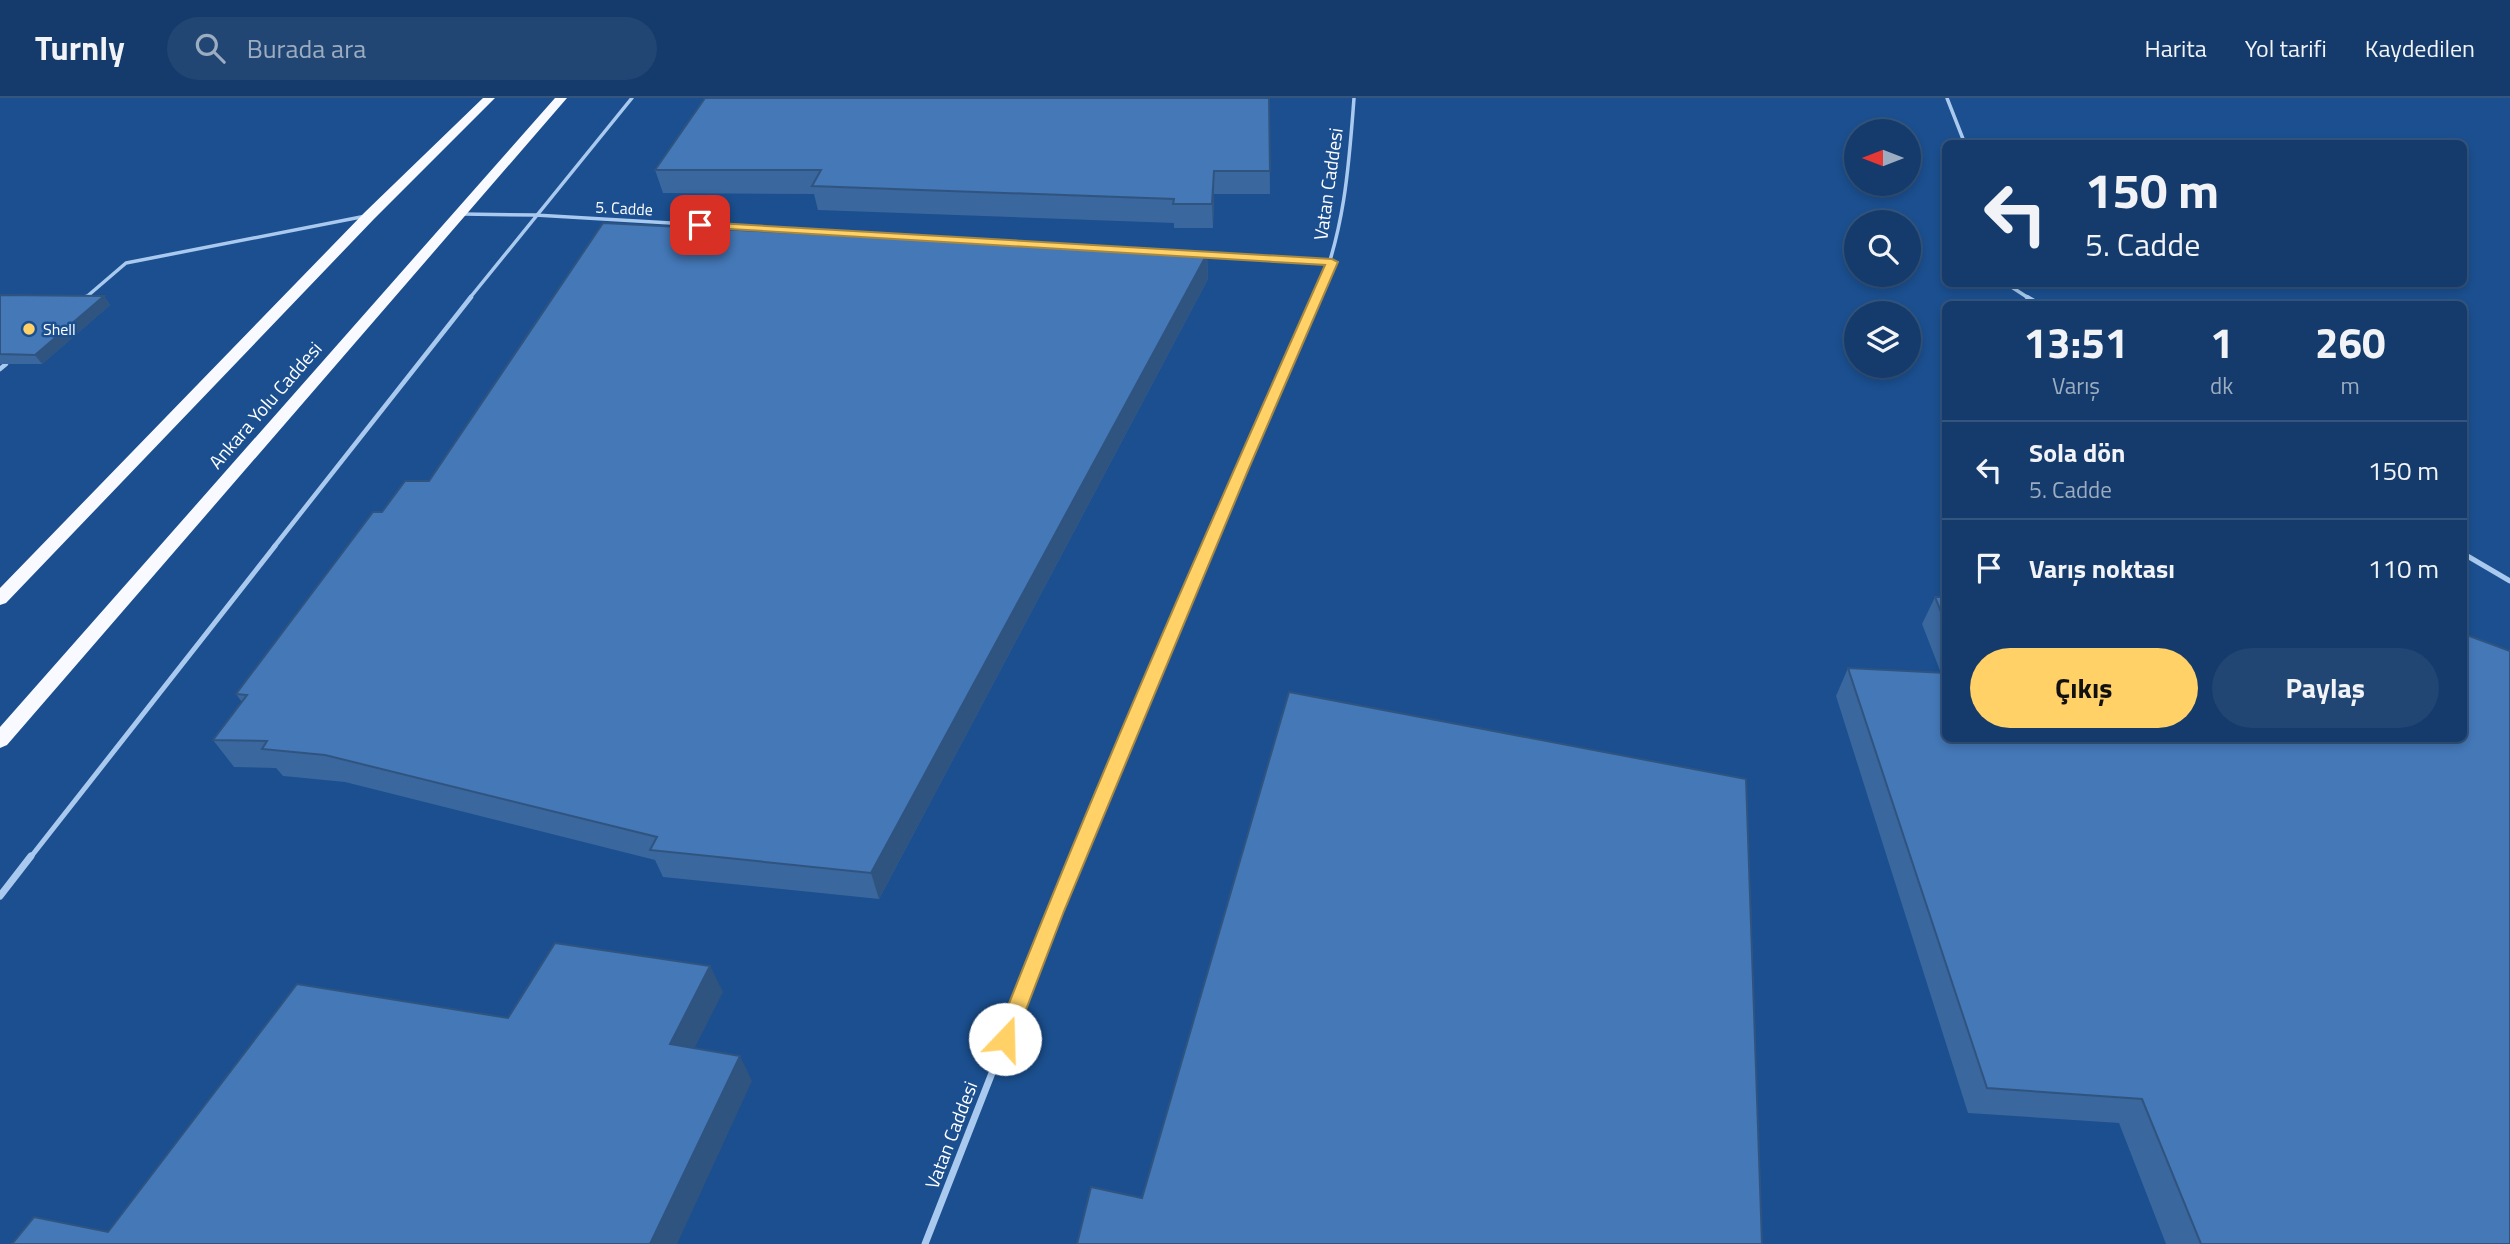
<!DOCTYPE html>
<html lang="tr">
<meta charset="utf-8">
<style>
:root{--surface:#143b6b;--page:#214673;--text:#f1f3f6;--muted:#9dadc1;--line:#33557e;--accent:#ffd166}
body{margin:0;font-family:"Titillium Web",sans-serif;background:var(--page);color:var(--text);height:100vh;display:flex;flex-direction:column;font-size:26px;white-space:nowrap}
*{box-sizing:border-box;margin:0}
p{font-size:23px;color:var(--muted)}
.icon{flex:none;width:38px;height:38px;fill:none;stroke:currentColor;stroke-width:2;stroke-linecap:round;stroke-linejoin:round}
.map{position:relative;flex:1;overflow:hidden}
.drawer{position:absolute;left:1942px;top:203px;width:525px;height:441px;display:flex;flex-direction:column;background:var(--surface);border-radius:10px;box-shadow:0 4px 10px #0003,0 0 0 2px var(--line)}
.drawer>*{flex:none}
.top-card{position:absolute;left:1942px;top:42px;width:525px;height:147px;border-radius:10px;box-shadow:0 4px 10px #0003,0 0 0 2px var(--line);background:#143b6b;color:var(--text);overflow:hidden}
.needle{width:46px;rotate:270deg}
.buttons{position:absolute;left:1844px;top:21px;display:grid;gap:14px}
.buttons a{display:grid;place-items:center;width:77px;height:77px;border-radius:50%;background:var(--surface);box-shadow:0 4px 10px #0003,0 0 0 2px var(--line);font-size:35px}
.pin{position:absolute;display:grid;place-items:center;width:60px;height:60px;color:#fff;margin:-30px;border-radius:14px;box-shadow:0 4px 10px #0006}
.me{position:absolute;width:77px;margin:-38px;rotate:21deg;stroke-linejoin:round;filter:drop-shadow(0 0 5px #0008)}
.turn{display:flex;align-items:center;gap:24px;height:147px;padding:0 28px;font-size:32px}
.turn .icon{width:91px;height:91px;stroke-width:2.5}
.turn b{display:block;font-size:49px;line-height:60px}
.eta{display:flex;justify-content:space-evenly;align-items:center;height:119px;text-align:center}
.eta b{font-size:42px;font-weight:700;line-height:49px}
.primary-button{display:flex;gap:14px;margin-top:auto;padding:14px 28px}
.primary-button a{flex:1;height:80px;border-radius:42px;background:var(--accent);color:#111;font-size:28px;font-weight:700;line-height:80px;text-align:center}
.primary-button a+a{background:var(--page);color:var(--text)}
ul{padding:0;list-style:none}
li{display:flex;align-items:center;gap:21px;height:98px;padding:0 28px;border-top:2px solid var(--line)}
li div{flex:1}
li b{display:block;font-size:26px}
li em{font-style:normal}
header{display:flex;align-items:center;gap:42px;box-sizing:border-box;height:98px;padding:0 35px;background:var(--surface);border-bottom:2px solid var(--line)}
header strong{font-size:33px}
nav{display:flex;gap:38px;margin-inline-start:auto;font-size:24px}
.search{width:490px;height:63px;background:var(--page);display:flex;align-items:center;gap:18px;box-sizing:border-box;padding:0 24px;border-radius:38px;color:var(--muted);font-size:26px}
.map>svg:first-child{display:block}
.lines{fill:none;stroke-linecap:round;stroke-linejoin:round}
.service-far3{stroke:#a9c9ee;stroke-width:3.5}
.service-far2{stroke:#a9c9ee;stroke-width:4.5}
.service-far1{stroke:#a9c9ee;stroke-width:5}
.service{stroke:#a9c9ee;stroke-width:7}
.trunk{fill:#f8faff;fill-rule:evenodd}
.wall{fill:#3a679d}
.shaded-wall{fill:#305480}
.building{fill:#4478b7;stroke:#305480;stroke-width:2}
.route{fill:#ffd166;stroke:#a68842;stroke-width:2}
.poi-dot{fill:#ffd166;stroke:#1b4f8f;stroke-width:2.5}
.labels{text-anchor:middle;stroke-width:5;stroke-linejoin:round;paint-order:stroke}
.far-street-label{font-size:16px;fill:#fff;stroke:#1b4f8f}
.far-poi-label{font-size:16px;fill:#fff;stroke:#1b4f8f;text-anchor:start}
.street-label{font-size:19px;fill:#fff;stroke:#1b4f8f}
</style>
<header>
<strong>Turnly</strong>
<div class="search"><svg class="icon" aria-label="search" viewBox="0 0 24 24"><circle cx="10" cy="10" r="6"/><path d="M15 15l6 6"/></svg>Burada ara</div>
<nav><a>Harita</a><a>Yol tarifi</a><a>Kaydedilen</a></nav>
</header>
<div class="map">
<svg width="2510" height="1146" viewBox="0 0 2510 1146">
<rect width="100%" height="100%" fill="#1b4f8f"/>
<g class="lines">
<path class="service-far3" d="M1947 0 1965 46
M462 116 535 117 1116 151
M1203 157 1332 164
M2007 186 2030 201
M84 201 126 165 366 118
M469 201 632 0
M1316 201C1344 136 1349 69 1354 0"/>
<path class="service-far2" d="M2027 199 2039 206
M82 202 86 199
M0 271 6 266
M274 449 471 199
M1208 449 1317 199"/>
<path class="service-far1" d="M2464 456 2510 483
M30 760 275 448
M1077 760 1209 448"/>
<path class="service" d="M0 798 31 758
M925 1146 1077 758"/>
<path class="trunk" d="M483 0H495L374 121 6 505 0 507V490L364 115Z
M555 0H567L7 647 0 650V629Z"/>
</g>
<path class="wall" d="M1269 0 1270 96H1214L1213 130H1174V125L818 112 814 96 663 95 655 72Z
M1207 156 1208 181 879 801 663 779 655 762 345 684 283 678 276 670 234 669 213 642 242 604 236 596 382 414 429 383Z
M0 197 104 198 110 207 42 266H0Z
M1935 499H1946V640L2510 1146H2166L2119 1025 1968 1015 1836 598 1848 570 1941 575 1922 526Z"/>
<path class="shaded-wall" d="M1214 73V96L1213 130 1212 106Z
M1207 156 1208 181 879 801 871 775Z
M104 198 110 207 42 266 35 257Z
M710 868 723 894 684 971 670 946Z
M740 958 752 983 677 1146H650Z"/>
<path class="building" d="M705 0H1269L1270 73H1214L1212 106H1173L1174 101 812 88 821 72H655Z
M603 125 1207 156 871 775 650 752 657 739 325 657 262 651 267 643 213 642 247 597 236 596 373 414H382L405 383H429Z
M0 197 104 198 35 257 0 256Z
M1935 499H1946V526Z
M2464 536 2510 553V1146H2201L2142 1001 1987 990 1848 570 1946 575V640H2464Z
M1289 594 1746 681 1762 1146H1077L1091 1089 1142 1100Z
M555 845 710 868 670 946 740 958 650 1146H12L34 1119 108 1134 297 886 508 920Z"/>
<path class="route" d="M700 124 1332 161 1338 164 1249 370 1064 813 1012 948 1005 950 998 948 995 941C1097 680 1211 423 1325 167L696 129V125Z"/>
<circle class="poi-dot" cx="29" cy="231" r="7"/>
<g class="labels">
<g class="far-street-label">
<text transform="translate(624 110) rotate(3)" y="6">5. Cadde</text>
</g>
<g class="far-poi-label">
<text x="43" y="237">Shell</text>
</g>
<g class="street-label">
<text transform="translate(1328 86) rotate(-82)" y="7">Vatan Caddesi</text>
<text transform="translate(265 307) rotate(-49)" y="7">Ankara Yolu Caddesi</text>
<text transform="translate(951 1037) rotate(-69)" y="7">Vatan Caddesi</text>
</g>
</g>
</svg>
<div class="buttons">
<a><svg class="needle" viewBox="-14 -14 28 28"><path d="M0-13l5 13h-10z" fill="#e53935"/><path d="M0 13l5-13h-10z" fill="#9dadc1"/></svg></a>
<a><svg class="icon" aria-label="search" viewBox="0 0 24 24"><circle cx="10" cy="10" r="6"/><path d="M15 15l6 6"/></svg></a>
<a><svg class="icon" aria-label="layers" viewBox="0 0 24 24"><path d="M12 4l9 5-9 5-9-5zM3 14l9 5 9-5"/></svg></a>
</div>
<div class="pin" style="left:700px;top:127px;background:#d93025"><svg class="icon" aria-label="arrive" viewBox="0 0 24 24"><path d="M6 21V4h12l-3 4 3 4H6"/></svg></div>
<svg class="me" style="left:1005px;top:941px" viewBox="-20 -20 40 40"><circle r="19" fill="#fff"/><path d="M0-13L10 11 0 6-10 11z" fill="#ffd166"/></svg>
<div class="top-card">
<div class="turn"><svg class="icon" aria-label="left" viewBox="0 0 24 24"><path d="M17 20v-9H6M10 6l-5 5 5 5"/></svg><div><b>150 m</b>5. Cadde</div></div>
</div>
<section class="drawer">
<div class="eta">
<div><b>13:51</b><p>Varış</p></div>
<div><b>1</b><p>dk</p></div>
<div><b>260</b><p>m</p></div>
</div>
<ul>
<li><svg class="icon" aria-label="left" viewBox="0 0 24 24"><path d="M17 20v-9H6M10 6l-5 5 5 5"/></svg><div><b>Sola dön</b><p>5. Cadde</p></div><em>150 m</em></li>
<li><svg class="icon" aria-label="arrive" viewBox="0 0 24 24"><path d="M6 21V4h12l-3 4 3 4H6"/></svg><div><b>Varış noktası</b></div><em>110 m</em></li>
</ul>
<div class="primary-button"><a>Çıkış</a><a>Paylaş</a></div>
</section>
</div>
